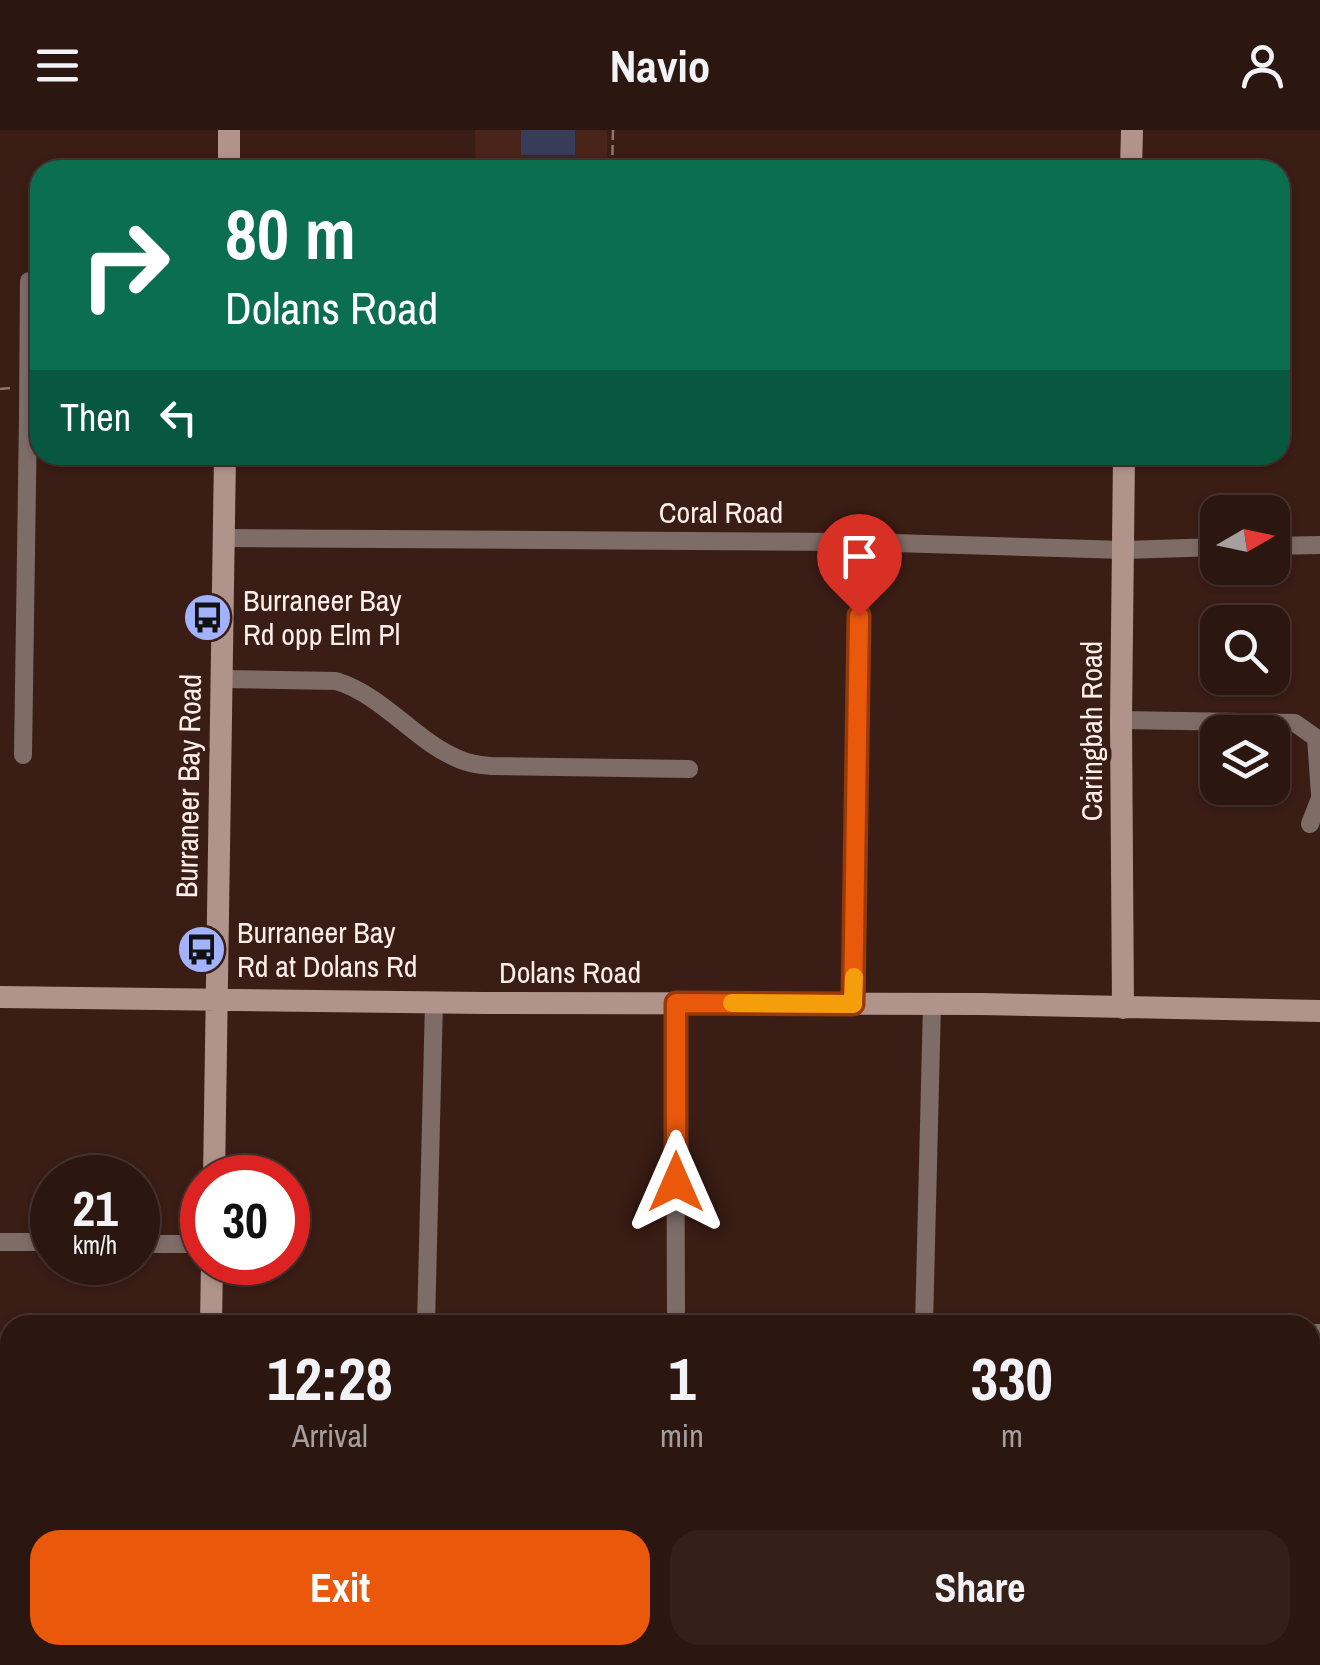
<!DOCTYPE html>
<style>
:root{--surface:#2c1610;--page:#341f19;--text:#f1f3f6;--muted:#a69f9f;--line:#483530;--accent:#ea580c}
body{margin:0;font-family:"Archivo Narrow",sans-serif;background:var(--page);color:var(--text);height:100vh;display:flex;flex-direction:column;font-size:38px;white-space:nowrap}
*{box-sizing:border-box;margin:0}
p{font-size:32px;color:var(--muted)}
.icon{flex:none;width:55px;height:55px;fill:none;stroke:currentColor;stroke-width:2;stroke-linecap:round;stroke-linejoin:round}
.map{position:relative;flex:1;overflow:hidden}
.details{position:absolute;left:0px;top:1185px;width:1320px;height:350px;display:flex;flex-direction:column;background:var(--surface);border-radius:30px 30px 0 0;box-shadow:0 2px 8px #0004,0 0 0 2px var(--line)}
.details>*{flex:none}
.banner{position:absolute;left:30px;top:30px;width:1260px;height:305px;border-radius:30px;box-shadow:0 2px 8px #0004,0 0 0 2px var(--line);background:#0b6e4f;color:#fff;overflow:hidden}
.needle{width:65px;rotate:81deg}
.controls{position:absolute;left:1200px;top:365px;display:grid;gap:20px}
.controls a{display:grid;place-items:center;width:90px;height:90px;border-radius:20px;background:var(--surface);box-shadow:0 2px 8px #0004,0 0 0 2px var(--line);font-size:50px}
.speed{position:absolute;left:30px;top:1025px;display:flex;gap:20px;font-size:50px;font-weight:700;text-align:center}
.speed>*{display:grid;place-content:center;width:130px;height:130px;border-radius:50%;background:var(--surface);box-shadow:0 2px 8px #0004,0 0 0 2px var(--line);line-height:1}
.speed small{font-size:25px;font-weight:400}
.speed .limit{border:15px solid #d22;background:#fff;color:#111}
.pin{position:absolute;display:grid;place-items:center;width:85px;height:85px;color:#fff;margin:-102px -42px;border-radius:50% 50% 50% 0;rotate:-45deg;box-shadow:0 0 10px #0007}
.pin .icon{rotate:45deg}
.me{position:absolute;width:110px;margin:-55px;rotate:0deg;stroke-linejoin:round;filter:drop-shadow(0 0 8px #0008)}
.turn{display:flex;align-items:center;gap:35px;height:210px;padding:0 30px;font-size:45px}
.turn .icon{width:130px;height:130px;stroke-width:2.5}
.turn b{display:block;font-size:70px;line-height:85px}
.then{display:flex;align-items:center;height:95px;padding:0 30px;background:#0003;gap:20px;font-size:38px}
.eta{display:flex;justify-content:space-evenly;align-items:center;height:170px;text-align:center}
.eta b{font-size:60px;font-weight:800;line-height:70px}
.action{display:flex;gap:20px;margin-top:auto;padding:20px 30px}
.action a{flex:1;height:115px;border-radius:30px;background:var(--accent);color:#fff;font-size:40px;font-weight:800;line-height:115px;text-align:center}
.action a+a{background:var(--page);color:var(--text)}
header{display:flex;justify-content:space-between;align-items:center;height:130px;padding:0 30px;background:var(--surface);font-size:45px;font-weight:800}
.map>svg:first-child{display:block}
.built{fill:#48241b}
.green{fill:#373c58}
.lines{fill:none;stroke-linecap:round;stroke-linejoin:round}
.path{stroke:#8d756f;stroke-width:2.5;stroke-dasharray:10 5;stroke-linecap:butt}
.street{stroke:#7e6c67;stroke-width:18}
.secondary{stroke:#b0938b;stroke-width:22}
.route-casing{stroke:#983908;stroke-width:25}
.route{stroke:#ea580c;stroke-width:18}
.slow{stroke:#f59e0b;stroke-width:18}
.labels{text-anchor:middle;stroke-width:9;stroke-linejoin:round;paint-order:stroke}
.street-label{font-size:30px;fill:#ffeeea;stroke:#3a1d15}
.poi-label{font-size:30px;fill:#ffeeea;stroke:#3a1d15;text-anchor:start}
</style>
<header><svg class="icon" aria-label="menu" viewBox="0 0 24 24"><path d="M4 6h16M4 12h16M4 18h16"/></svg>Navio<svg class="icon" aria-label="person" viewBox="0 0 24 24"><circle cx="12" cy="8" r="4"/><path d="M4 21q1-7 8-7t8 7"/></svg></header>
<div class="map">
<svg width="1320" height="1535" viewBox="0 0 1320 1535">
<rect width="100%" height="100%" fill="#3a1d15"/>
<path class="built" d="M475 0H607V40H476Z"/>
<path class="green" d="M521 0H575V25H521Z"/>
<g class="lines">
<path class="path" d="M612 40 613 0
M0 259 11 258"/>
<path class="street" d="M28 287 29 151
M224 408 860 412 1124 420 1218 417
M1272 416 1320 415
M221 549 336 551C385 566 415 612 461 630 470 634 481 635 491 636L689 639
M1121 590 1295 593 1316 608 1320 664
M23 625 28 287H40
M1310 694 1320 668
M675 873 676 1195
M853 874 860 412
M0 1112H52
M138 1114H202
M426 1195 434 872
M924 1195 932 874
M1310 1203H1320
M0 1349H10
M420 1535V1525
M923 1535V1525
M1169 1535 1170 1525"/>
<path class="secondary" d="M229 40V0
M1131 40 1132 0
M0 867 484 873 981 874 1320 881
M1123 878 1121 590 1124 325
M214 1048 225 325
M211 1195 212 1132
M206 1535V1525"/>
</g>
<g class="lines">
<defs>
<path id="route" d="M676 1052V873L853 874 859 486"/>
</defs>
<use href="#route" class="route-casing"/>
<use href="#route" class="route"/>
<path class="slow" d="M732 873 853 874 854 847"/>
</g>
<defs>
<symbol id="bus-disc" viewBox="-11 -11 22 22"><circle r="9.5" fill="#a3b2fd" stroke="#3a1d15"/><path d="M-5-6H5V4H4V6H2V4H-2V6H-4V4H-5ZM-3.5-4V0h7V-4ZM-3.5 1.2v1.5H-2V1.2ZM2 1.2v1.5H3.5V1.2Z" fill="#111"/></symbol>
</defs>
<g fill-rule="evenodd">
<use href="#bus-disc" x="180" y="460" width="55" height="55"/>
<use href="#bus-disc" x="174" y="792" width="55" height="55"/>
</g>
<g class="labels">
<g class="street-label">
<text x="721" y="393">Coral Road</text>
<text transform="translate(1092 601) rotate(-90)" y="10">Caringbah Road</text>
<text transform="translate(189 656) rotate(-89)" y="10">Burraneer Bay Road</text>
<text x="570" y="853">Dolans Road</text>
</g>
<g class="poi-label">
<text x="243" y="481">Burraneer Bay<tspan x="243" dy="34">Rd opp Elm Pl</tspan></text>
<text x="237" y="813">Burraneer Bay<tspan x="237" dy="34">Rd at Dolans Rd</tspan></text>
</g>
</g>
</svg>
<div class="controls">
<a><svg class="needle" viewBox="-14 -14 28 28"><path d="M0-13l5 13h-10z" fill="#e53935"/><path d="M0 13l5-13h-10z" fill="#a69f9f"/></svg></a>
<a><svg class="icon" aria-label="search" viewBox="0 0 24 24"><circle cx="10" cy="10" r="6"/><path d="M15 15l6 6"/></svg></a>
<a><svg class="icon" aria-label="layers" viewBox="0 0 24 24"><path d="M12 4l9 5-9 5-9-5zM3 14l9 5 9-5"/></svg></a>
</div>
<div class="speed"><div>21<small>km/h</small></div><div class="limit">30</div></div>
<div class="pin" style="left:859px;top:486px;background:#d93025"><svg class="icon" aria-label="arrive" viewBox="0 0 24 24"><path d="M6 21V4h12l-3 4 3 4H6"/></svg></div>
<svg class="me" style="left:676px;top:1052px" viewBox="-20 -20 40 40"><path d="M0-17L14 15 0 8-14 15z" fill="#ea580c" stroke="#fff" stroke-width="4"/></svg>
<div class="banner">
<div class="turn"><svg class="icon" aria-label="right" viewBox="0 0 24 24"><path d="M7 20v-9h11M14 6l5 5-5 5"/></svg><div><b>80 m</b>Dolans Road</div></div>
<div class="then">Then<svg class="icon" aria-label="left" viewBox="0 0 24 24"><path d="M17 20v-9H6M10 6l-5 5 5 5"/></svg></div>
</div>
<section class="details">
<div class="eta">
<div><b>12:28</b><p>Arrival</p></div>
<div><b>1</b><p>min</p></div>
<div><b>330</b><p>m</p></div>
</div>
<div class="action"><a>Exit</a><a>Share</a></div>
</section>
</div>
